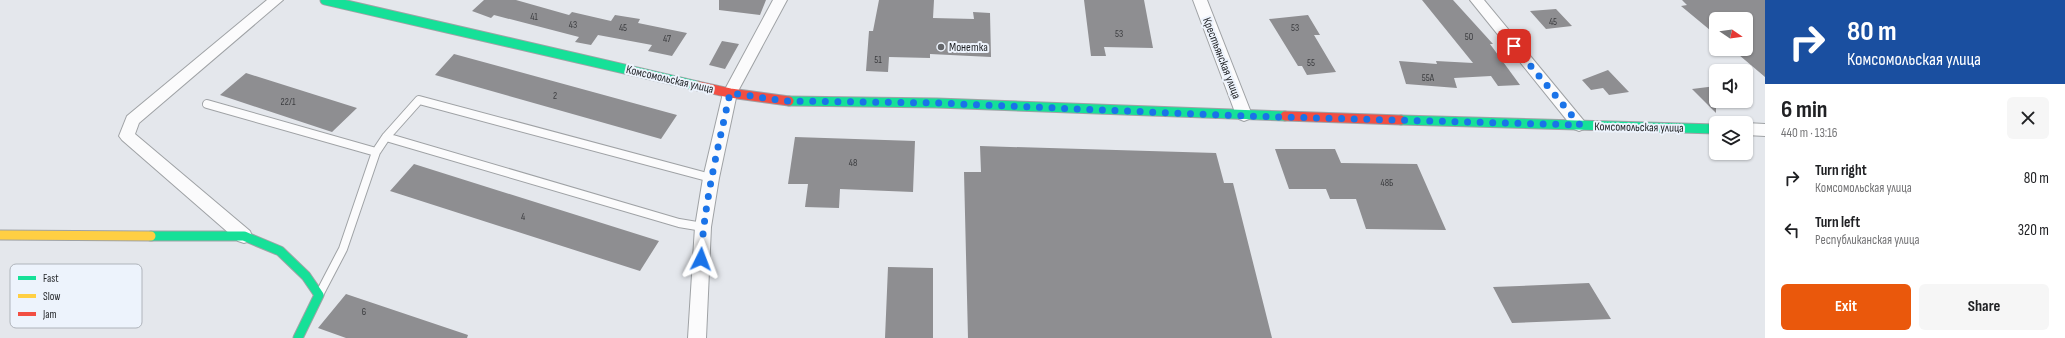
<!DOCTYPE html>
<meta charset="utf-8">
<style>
:root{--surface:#fff;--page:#f6f6f6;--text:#202124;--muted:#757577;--accent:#ea580c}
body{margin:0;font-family:"Sofia Sans Condensed",sans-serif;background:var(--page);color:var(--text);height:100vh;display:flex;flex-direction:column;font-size:15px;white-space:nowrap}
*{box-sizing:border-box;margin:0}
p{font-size:13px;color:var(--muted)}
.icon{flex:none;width:22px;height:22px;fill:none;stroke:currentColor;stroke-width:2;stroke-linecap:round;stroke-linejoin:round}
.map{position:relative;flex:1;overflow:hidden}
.drawer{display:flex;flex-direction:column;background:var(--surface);width:300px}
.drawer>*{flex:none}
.banner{background:#1a4fa0;color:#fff;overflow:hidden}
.needle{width:26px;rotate:103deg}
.fabs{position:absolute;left:1709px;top:12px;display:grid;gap:8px}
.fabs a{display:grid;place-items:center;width:44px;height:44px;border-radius:6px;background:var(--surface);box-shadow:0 1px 3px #0004;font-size:20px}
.pin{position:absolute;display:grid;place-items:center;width:34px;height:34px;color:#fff;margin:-17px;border-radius:8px;box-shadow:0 2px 6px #0006}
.me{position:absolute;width:44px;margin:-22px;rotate:3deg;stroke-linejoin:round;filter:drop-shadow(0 0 3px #0008)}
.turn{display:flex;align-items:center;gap:14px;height:84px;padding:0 16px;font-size:18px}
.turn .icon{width:52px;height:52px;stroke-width:2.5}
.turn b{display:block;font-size:28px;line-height:34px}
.round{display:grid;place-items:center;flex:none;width:42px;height:42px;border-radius:6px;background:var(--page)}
.overview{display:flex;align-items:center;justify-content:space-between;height:68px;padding:0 16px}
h1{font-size:24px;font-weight:700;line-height:30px}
.action{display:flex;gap:8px;margin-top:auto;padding:8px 16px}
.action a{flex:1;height:46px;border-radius:6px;background:var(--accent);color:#fff;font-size:16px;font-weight:700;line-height:46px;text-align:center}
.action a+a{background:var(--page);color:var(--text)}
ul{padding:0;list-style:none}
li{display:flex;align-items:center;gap:12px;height:52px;padding:0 16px}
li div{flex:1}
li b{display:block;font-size:15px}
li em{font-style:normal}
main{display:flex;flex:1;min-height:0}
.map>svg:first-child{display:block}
.building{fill:#8e8e91}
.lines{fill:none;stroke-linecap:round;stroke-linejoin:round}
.lane-casing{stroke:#9fa2a5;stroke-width:10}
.street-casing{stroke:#9fa2a5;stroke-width:2}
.fast-casing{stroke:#9fa2a5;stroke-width:11}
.slow-casing{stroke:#9fa2a5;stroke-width:11}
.jam-casing{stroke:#9fa2a5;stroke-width:11}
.lane{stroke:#fbfbfc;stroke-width:8}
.street{fill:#fbfbfc;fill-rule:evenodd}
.fast{stroke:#16e098;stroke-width:9}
.slow{stroke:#ffcf43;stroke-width:9}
.jam{stroke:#f24e42;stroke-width:9}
.route{stroke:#1a73e8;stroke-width:7;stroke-dasharray:0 12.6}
.poi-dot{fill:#64666a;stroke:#edf3fc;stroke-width:1.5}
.labels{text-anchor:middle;stroke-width:4;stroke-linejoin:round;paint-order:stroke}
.number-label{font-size:10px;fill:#3b3c3f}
.poi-label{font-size:12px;fill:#1f2124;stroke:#edf3fc;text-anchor:start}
.street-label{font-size:12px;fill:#1f2124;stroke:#edf3fc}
.key{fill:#edf3fc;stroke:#afb4bb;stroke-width:1}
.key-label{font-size:11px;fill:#1f2124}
</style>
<main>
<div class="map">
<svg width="1765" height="338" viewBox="0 0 1765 338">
<rect width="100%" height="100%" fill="#e4e7ec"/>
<path class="building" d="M484 0H516L569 15 572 12 611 21 615 15 640 19 638 23 687 33 672 56 648 51 652 45 598 35 591 45 575 42 579 37 494 15 491 18 472 11Z
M719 0H766L760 15 719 10Z
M879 0H934L933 18 974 19 973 12 990 13 991 57 930 54V58L889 57 888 72 866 71 869 31H873Z
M1084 0H1144L1153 48 1104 47 1106 56H1091Z
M1422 0H1453L1493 44H1490L1520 85 1498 86 1491 76 1454 78 1457 88 1406 84 1399 61 1437 64 1436 61 1473 63Z
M1682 0H1765V77L1732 49H1746V19H1716V35L1681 6 1687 5Z
M1556 9 1572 26 1546 29 1530 11Z
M1308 15 1320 35H1314L1336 72 1307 75 1302 66H1298L1269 19Z
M722 41 739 44 725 69 709 65Z
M454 54 677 115 661 139 435 75Z
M1608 70 1629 92 1609 95 1603 88 1591 90 1582 80Z
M246 73 357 108 332 132 220 95Z
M1716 86V113L1692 89Z
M795 137 915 141 913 192 840 189 839 208 805 207 808 184H788Z
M980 146 1216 153 1224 183H1233L1272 338H968L964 172H981Z
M1275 149H1335L1341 163 1417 164 1446 230 1366 229 1356 199H1330L1326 189H1289Z
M414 164 659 241 640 271 390 191Z
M888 267 933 268V338H885Z
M1589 283 1611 319 1512 323 1493 287Z
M346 294 468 335 467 338H346L318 328Z"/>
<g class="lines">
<defs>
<path id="lane" d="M207 104 376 152
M386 137 679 223 703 227
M320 293 343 249 376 152 386 137 419 100 711 178"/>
<path id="street" d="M267 0H283L139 123 135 134 250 231 252 236 250 241 244 243 238 241 122 140 119 136 127 116Z
M773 0H787L737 93 719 178 711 227 706 338H688L695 227 703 178 723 93Z
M1193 0H1207L1252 115 1249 119 1244 121 1239 119 1236 115Z
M1470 0H1484L1584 121 1587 125 1584 129 1579 131 1574 129Z
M1746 123 1765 124V136L1746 135Z"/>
<path id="fast" d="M325 0 698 86
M789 101 937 103 1285 116
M1401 120 1716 129
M151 236H244L280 251 306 276 319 295 298 338"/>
<path id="slow" d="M0 235 151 236"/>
<path id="jam" d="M698 86 730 93 789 101
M1285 116 1401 120"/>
</defs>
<use href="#lane" class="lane-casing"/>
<use href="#street" class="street-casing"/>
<use href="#fast" class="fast-casing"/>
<use href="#slow" class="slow-casing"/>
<use href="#jam" class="jam-casing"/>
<use href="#lane" class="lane"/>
<use href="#street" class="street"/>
<use href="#fast" class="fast"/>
<use href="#slow" class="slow"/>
<use href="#jam" class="jam"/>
</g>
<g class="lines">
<path class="route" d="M701 259C704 203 718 148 730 93L786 101 937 103 1244 116 1580 125 1514 46"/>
</g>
<circle class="poi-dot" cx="941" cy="47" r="4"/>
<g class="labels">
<g class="number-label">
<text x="534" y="20">41</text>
<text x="1553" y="25">45</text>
<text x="573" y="28">43</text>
<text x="623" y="31">45</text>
<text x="1295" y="31">53</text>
<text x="1119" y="37">53</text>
<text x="1469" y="40">50</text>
<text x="667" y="42">47</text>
<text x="878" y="63">51</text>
<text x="1311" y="66">55</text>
<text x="1428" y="81">55А</text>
<text x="555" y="99">2</text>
<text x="288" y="105">22/1</text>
<text x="853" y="166">48</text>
<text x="1387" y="186">48Б</text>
<text x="523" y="220">4</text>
<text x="364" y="315">6</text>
</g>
<g class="poi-label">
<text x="949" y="51">Монетка</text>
</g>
<g class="street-label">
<text transform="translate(1222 58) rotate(69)" y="4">Крестьянская улица</text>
<text transform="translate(670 79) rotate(13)" y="4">Комсомольская улица</text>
<text transform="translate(1639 127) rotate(1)" y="4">Комсомольская улица</text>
</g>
</g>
<rect x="10" y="264" width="132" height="64" rx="6" class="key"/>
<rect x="18" y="276" width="18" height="4" fill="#16e098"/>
<rect x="18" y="294" width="18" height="4" fill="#ffcf43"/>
<rect x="18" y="312" width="18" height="4" fill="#f24e42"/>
<g class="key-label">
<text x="43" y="282">Fast</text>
<text x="43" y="300">Slow</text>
<text x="43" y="318">Jam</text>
</g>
</svg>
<div class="fabs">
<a><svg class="needle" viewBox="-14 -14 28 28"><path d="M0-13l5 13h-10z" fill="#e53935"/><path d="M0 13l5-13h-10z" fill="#757577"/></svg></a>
<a><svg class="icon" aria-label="sound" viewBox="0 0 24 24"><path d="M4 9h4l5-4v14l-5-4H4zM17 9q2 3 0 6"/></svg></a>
<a><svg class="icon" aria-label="layers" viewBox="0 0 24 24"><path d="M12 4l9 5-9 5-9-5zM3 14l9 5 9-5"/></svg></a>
</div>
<div class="pin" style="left:1514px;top:46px;background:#d93025"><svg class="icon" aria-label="arrive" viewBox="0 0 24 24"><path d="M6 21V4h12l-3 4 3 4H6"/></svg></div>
<svg class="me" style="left:701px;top:259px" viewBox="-20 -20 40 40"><path d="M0-17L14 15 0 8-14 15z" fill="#1a73e8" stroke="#fff" stroke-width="4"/></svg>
</div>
<section class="drawer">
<div class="banner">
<div class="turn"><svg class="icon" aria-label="right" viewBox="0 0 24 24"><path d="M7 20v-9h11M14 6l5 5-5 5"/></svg><div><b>80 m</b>Комсомольская улица</div></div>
</div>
<div class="overview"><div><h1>6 min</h1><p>440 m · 13:16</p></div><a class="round"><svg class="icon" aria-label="close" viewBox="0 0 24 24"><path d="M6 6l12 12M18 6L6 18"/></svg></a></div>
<ul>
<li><svg class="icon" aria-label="right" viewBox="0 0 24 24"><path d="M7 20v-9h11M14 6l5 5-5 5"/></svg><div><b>Turn right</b><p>Комсомольская улица</p></div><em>80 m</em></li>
<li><svg class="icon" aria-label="left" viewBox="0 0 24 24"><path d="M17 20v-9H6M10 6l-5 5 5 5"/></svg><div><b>Turn left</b><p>Республиканская улица</p></div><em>320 m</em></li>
</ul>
<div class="action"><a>Exit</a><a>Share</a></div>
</section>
</main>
